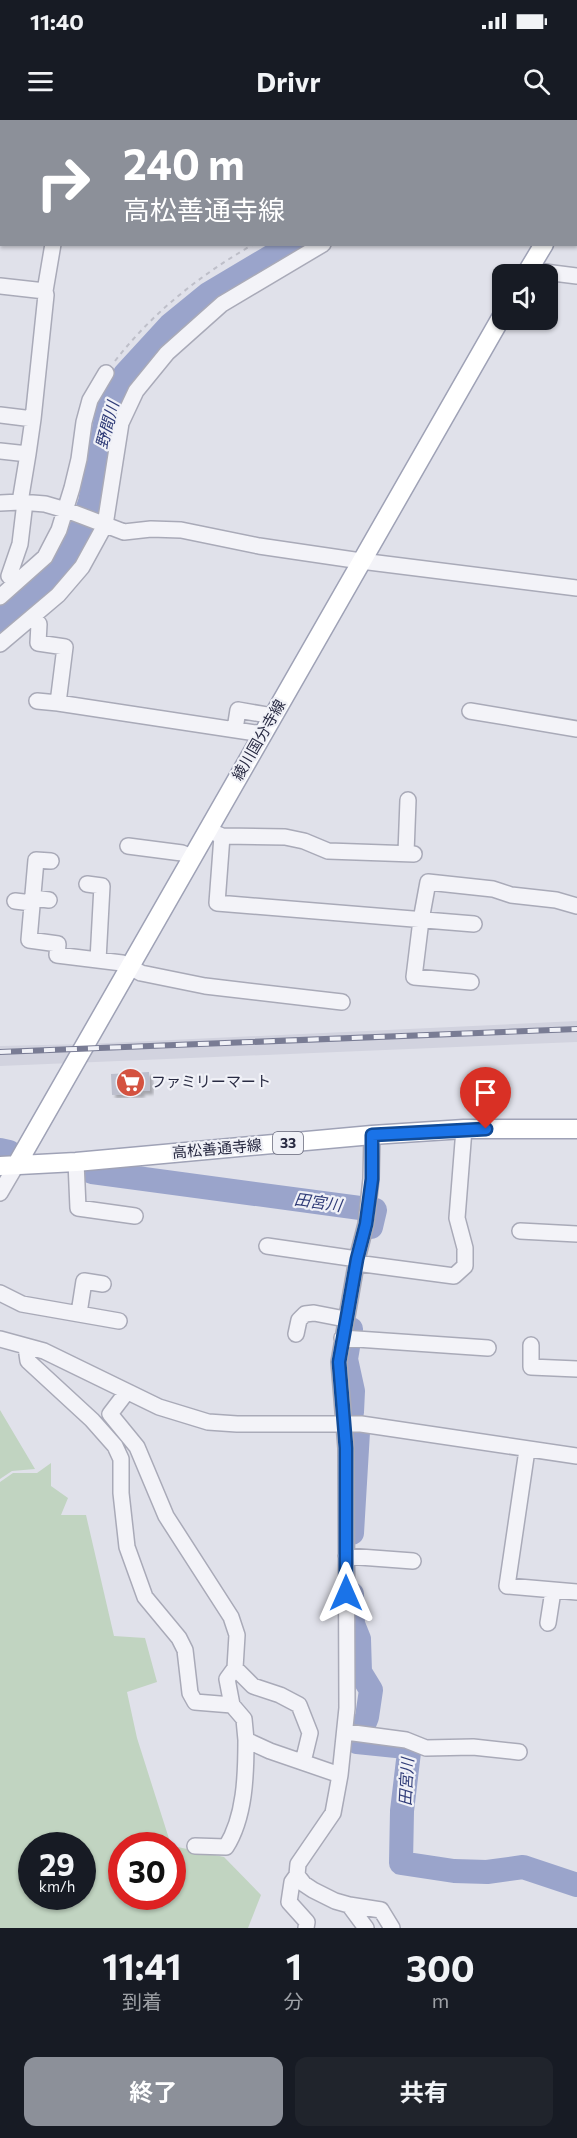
<!DOCTYPE html>
<html lang="ja">
<meta charset="utf-8">
<style>
:root{--surface:#171b24;--page:#20242c;--text:#f1f3f6;--muted:#9ea1a6;--accent:#8c9099}
body{margin:0;font-family:Commissioner,"Noto Sans JP",sans-serif;background:var(--page);color:var(--text);height:100vh;display:flex;flex-direction:column;font-size:22px;white-space:nowrap}
*{box-sizing:border-box;margin:0}
p{font-size:20px;color:var(--muted)}
.icon{flex:none;width:33px;height:33px;fill:none;stroke:currentColor;stroke-width:2;stroke-linecap:round;stroke-linejoin:round}
.map{position:relative;height:1808px;overflow:hidden}
.side{display:flex;flex-direction:column;background:var(--surface);flex:1}
.side>*{flex:none}
.top-card{position:absolute;left:0px;top:0px;width:578px;height:126px;box-shadow:0 2px 4px #0004;background:#8c9099;color:#fff;overflow:hidden}
.controls{position:absolute;left:492px;top:144px;display:grid;gap:12px}
.controls a{display:grid;place-items:center;width:66px;height:66px;border-radius:12px;background:var(--surface);box-shadow:0 2px 4px #0004;font-size:30px}
.speed{position:absolute;left:18px;top:1712px;display:flex;gap:12px;font-size:30px;font-weight:700;text-align:center}
.speed>*{display:grid;place-content:center;width:78px;height:78px;border-radius:50%;background:var(--surface);box-shadow:0 2px 4px #0004;line-height:1}
.speed small{font-size:15px;font-weight:400}
.speed .limit{border:9px solid #d22;background:#fff;color:#111}
.pin{position:absolute;display:grid;place-items:center;width:51px;height:51px;color:#fff;margin:-62px -26px;border-radius:50% 50% 50% 0;rotate:-45deg;box-shadow:0 0 6px #0007}
.pin .icon{rotate:45deg}
.me{position:absolute;width:66px;margin:-33px;rotate:0deg;stroke-linejoin:round;filter:drop-shadow(0 0 4px #0008)}
.turn{display:flex;align-items:center;gap:21px;height:126px;padding:0 24px;font-size:27px}
.turn .icon{width:78px;height:78px;stroke-width:2.5}
.turn b{display:block;font-size:42px;line-height:51px}
.eta{display:flex;justify-content:space-evenly;align-items:center;height:102px;text-align:center}
.eta b{font-size:36px;font-weight:700;line-height:42px}
.button{display:flex;gap:12px;margin-top:auto;padding:12px 24px}
.button a{flex:1;height:69px;border-radius:12px;background:var(--accent);color:#fff;font-size:24px;font-weight:700;line-height:69px;text-align:center}
.button a+a{background:var(--page);color:var(--text)}
.status{display:flex;justify-content:space-between;align-items:center;height:42px;padding:0 30px;background:var(--surface);direction:ltr}
.status svg{height:16px;fill:currentColor}
header{display:flex;justify-content:space-between;align-items:center;height:78px;padding:0 24px;background:var(--surface);font-size:27px;font-weight:700}
.map>svg:first-child{display:block}
.built{fill:#d2d3df}
.green{fill:#c1d4c1;fill-rule:evenodd}
.lines{fill:none;stroke-linecap:round;stroke-linejoin:round}
.river{stroke:#9aa4cb;stroke-width:24}
.building{fill:#bdbfcd;filter:url(#shadow)}
.minor-casing{stroke:#a9aab8;stroke-width:18}
.major-casing{stroke:#9fa2b6;stroke-width:21}
.path{stroke:#bebfc9;stroke-width:2;stroke-dasharray:4.5 4.5;stroke-linecap:butt}
.minor{stroke:#f3f3f8;stroke-width:15}
.major{stroke:#fff;stroke-width:18}
.rail-casing{stroke:#797c94;stroke-width:6}
.rail{stroke:#f0f1f7;stroke-width:4;stroke-dasharray:11;stroke-linecap:butt}
.route-casing{stroke:#114b97;stroke-width:15}
.route{stroke:#1a73e8;stroke-width:10}
.labels{text-anchor:middle;stroke-width:4.5;stroke-linejoin:round;paint-order:stroke}
.shield{fill:#f0f1f7;stroke:#646678;stroke-width:1.5}
.shield-label{font-size:14px;font-weight:bold;fill:#282a42}
.street-label{font-size:15px;fill:#282a42;stroke:#f0f1f7}
.poi-label{font-size:15px;fill:#282a42;stroke:#f0f1f7;text-anchor:start}
.water-label{font-size:16px;font-style:italic;fill:#303c78;stroke:#f0f1f7}
</style>
<div class="status"><b>11:40</b><svg viewBox="0 0 49 12"><path d="M0 12V9h3v3zM5 12V6h3v6zM10 12V3h3v9zM15 12V0h3v12zM26 1h20v11H26zM47 4h2v5h-2z"/></svg></div>
<header><svg class="icon" aria-label="menu" viewBox="0 0 24 24"><path d="M4 6h16M4 12h16M4 18h16"/></svg>Drivr<svg class="icon" aria-label="search" viewBox="0 0 24 24"><circle cx="10" cy="10" r="6"/><path d="M15 15l6 6"/></svg></header>
<div class="map">
<svg width="577" height="1808" viewBox="0 0 577 1808">
<defs>
<filter id="shadow"><feDropShadow dx="3.5" dy="3.5" stdDeviation="1.5" flood-color="#0004"/></filter>
</defs>
<rect width="100%" height="100%" fill="#e0e1ea"/>
<path class="built" d="M577 901V922L0 946V926L86 924Z"/>
<path class="green" d="M0 1290 35 1349 12 1351 0 1359Z
M51 1343V1366L68 1378 61 1395H86L114 1516 145 1518 157 1562 127 1572 137 1618 171 1725H122V1776H172L173 1726 224 1737 261 1775 248 1808H0V1362L13 1353H37ZM32 1725H82V1776H32Z"/>
<g class="lines">
<path class="river" d="M364 2V0
M0 500 41 467 59 447 79 414 90 382 107 293 115 273 125 254 170 205 208 174 292 124
M0 1030 9 1032
M92 1052 375 1090 371 1107
M351 1209 346 1239 353 1271 352 1292
M352 1413 358 1312
M352 1474 353 1504 359 1519 360 1552 371 1570 367 1597 357 1622 406 1627 409 1632 402 1691 401 1743 454 1751 487 1752 523 1747 577 1765"/>
</g>
<path class="building" d="M149 952 150 971H141V974L112 975 111 954Z"/>
<g class="lines">
<defs>
<path id="minor" d="M430 0 438 2
M73 2 74 0
M383 2V0
M576 40H577
M529 150 577 156
M0 166 45 171 53 124
M0 295 33 299 46 175 45 171
M0 331 28 334 33 299
M20 382 28 334
M0 383 20 382 45 384 69 391 124 412 151 409 181 410 259 426 361 441 577 468
M9 456 20 424 25 382
M0 477 45 437 59 410 72 368 79 339 84 302 90 280 106 253
M33 497 39 504 38 523 65 527 58 583 256 613 262 615
M0 524 58 475 82 447 105 405 121 303 136 271 167 233 222 184 323 124
M37 581 58 583
M470 591 577 609
M235 609 238 590 273 596
M208 710 222 716 217 783 474 804
M222 716 285 717 304 721 328 731 414 734
M128 726 182 733 192 737
M406 733 408 680
M51 741 36 740 29 820 58 824 57 835 122 843 141 853 205 866 342 882
M87 764 102 766 98 840
M33 778 49 780
M15 781 32 783
M471 862 414 857 421 800 428 762 493 769 511 775 556 780 577 786
M76 1042 78 1088 135 1096
M0 1073 17 1044
M520 1111 577 1114
M267 1126 357 1139
M356 1143 454 1156 465 1146V1128L457 1098 464 1009
M0 1173 22 1184 119 1201
M79 1193 84 1161 103 1164
M296 1214 299 1200 305 1194 314 1193 345 1199
M342 1218 488 1228
M0 1219 44 1231 159 1287 208 1302 237 1304H361L577 1336
M531 1225V1247L577 1249
M26 1227 28 1241 92 1300 115 1326 121 1339V1373L127 1427 145 1477 179 1518 185 1530 190 1573 195 1582 232 1585 244 1599 246 1620 270 1631 340 1655
M126 1273 110 1294 137 1327 166 1396 231 1497 237 1515 235 1548 227 1559 232 1585
M527 1330 507 1466 577 1472
M346 1436 413 1441
M548 1503 553 1471
M235 1548 253 1566 280 1575 299 1585 310 1613 303 1642
M346 1612 406 1620 426 1628 473 1627 519 1632
M195 1726 226 1727C245 1697 246 1655 246 1620
M297 1755 292 1762 289 1782 307 1802 306 1808
M349 1785 381 1790 392 1808
M366 1808 349 1785 335 1781 313 1770 304 1764 297 1755 298 1744 333 1693 340 1655 347 1588 346 1328 339 1242 357 1139 366 1104 371 1059 372 1015"/>
<path id="major" d="M576 69 577 67
M526 154 544 124
M17 1044 502 196
M0 1046 76 1042 372 1015 464 1009H577"/>
</defs>
<use href="#minor" class="minor-casing"/>
<use href="#major" class="major-casing"/>
<path class="path" d="M345 2 346 0
M115 241C153 192 200 155 254 124"/>
<use href="#minor" class="minor"/>
<use href="#major" class="major"/>
<defs>
<path id="rail" d="M0 932 577 909"/>
</defs>
<use href="#rail" class="rail-casing"/>
<use href="#rail" class="rail"/>
</g>
<g class="lines">
<defs>
<path id="route" d="M346 1473V1328L339 1242 357 1139 366 1104 372 1059V1015L486 1009"/>
</defs>
<use href="#route" class="route-casing"/>
<use href="#route" class="route"/>
</g>
<defs>
<symbol id="supermarket-disc" viewBox="-11 -11 22 22"><circle r="9.5" fill="#d45240" stroke="#f0f1f7"/><path d="M-6-5.5h2.5l.6 2H6L4.5 2H-2.5L-4.4-4H-6ZM-1.5 3.2a1.3 1.3 0 1 0 .1 0ZM3 3.2a1.3 1.3 0 1 0 .1 0Z" fill="#fff"/></symbol>
</defs>
<g fill-rule="evenodd">
<use href="#supermarket-disc" x="114" y="946" width="33" height="33"/>
</g>
<g class="labels">
<rect class="shield" x="273" y="1012" width="30" height="22" rx="4.5"/>
<g class="shield-label">
<text x="288" y="1028">33</text>
</g>
<g class="street-label">
<text transform="translate(259 620) rotate(-60)" y="5">綾川国分寺線</text>
<text transform="translate(217 1029) rotate(-5)" y="5">高松善通寺線</text>
</g>
<g class="poi-label">
<text x="151" y="967">ファミリーマート</text>
</g>
<g class="water-label">
<text transform="translate(107 305) rotate(-75)" y="6">野間川</text>
<text transform="translate(318 1082) rotate(8)" y="6">田宮川</text>
<text transform="translate(406 1662) rotate(-87)" y="6">田宮川</text>
</g>
</g>
</svg>
<div class="controls">
<a><svg class="icon" aria-label="sound" viewBox="0 0 24 24"><path d="M4 9h4l5-4v14l-5-4H4zM17 9q2 3 0 6"/></svg></a>
</div>
<div class="speed"><div>29<small>km/h</small></div><div class="limit">30</div></div>
<div class="pin" style="left:486px;top:1009px;background:#d93025"><svg class="icon" aria-label="arrive" viewBox="0 0 24 24"><path d="M6 21V4h12l-3 4 3 4H6"/></svg></div>
<svg class="me" style="left:346px;top:1473px" viewBox="-20 -20 40 40"><path d="M0-17L14 15 0 8-14 15z" fill="#1a73e8" stroke="#fff" stroke-width="4"/></svg>
<div class="top-card">
<div class="turn"><svg class="icon" aria-label="right" viewBox="0 0 24 24"><path d="M7 20v-9h11M14 6l5 5-5 5"/></svg><div><b>240 m</b>高松善通寺線</div></div>
</div>
</div>
<section class="side">
<div class="eta">
<div><b>11:41</b><p>到着</p></div>
<div><b>1</b><p>分</p></div>
<div><b>300</b><p>m</p></div>
</div>
<div class="button"><a>終了</a><a>共有</a></div>
</section>
